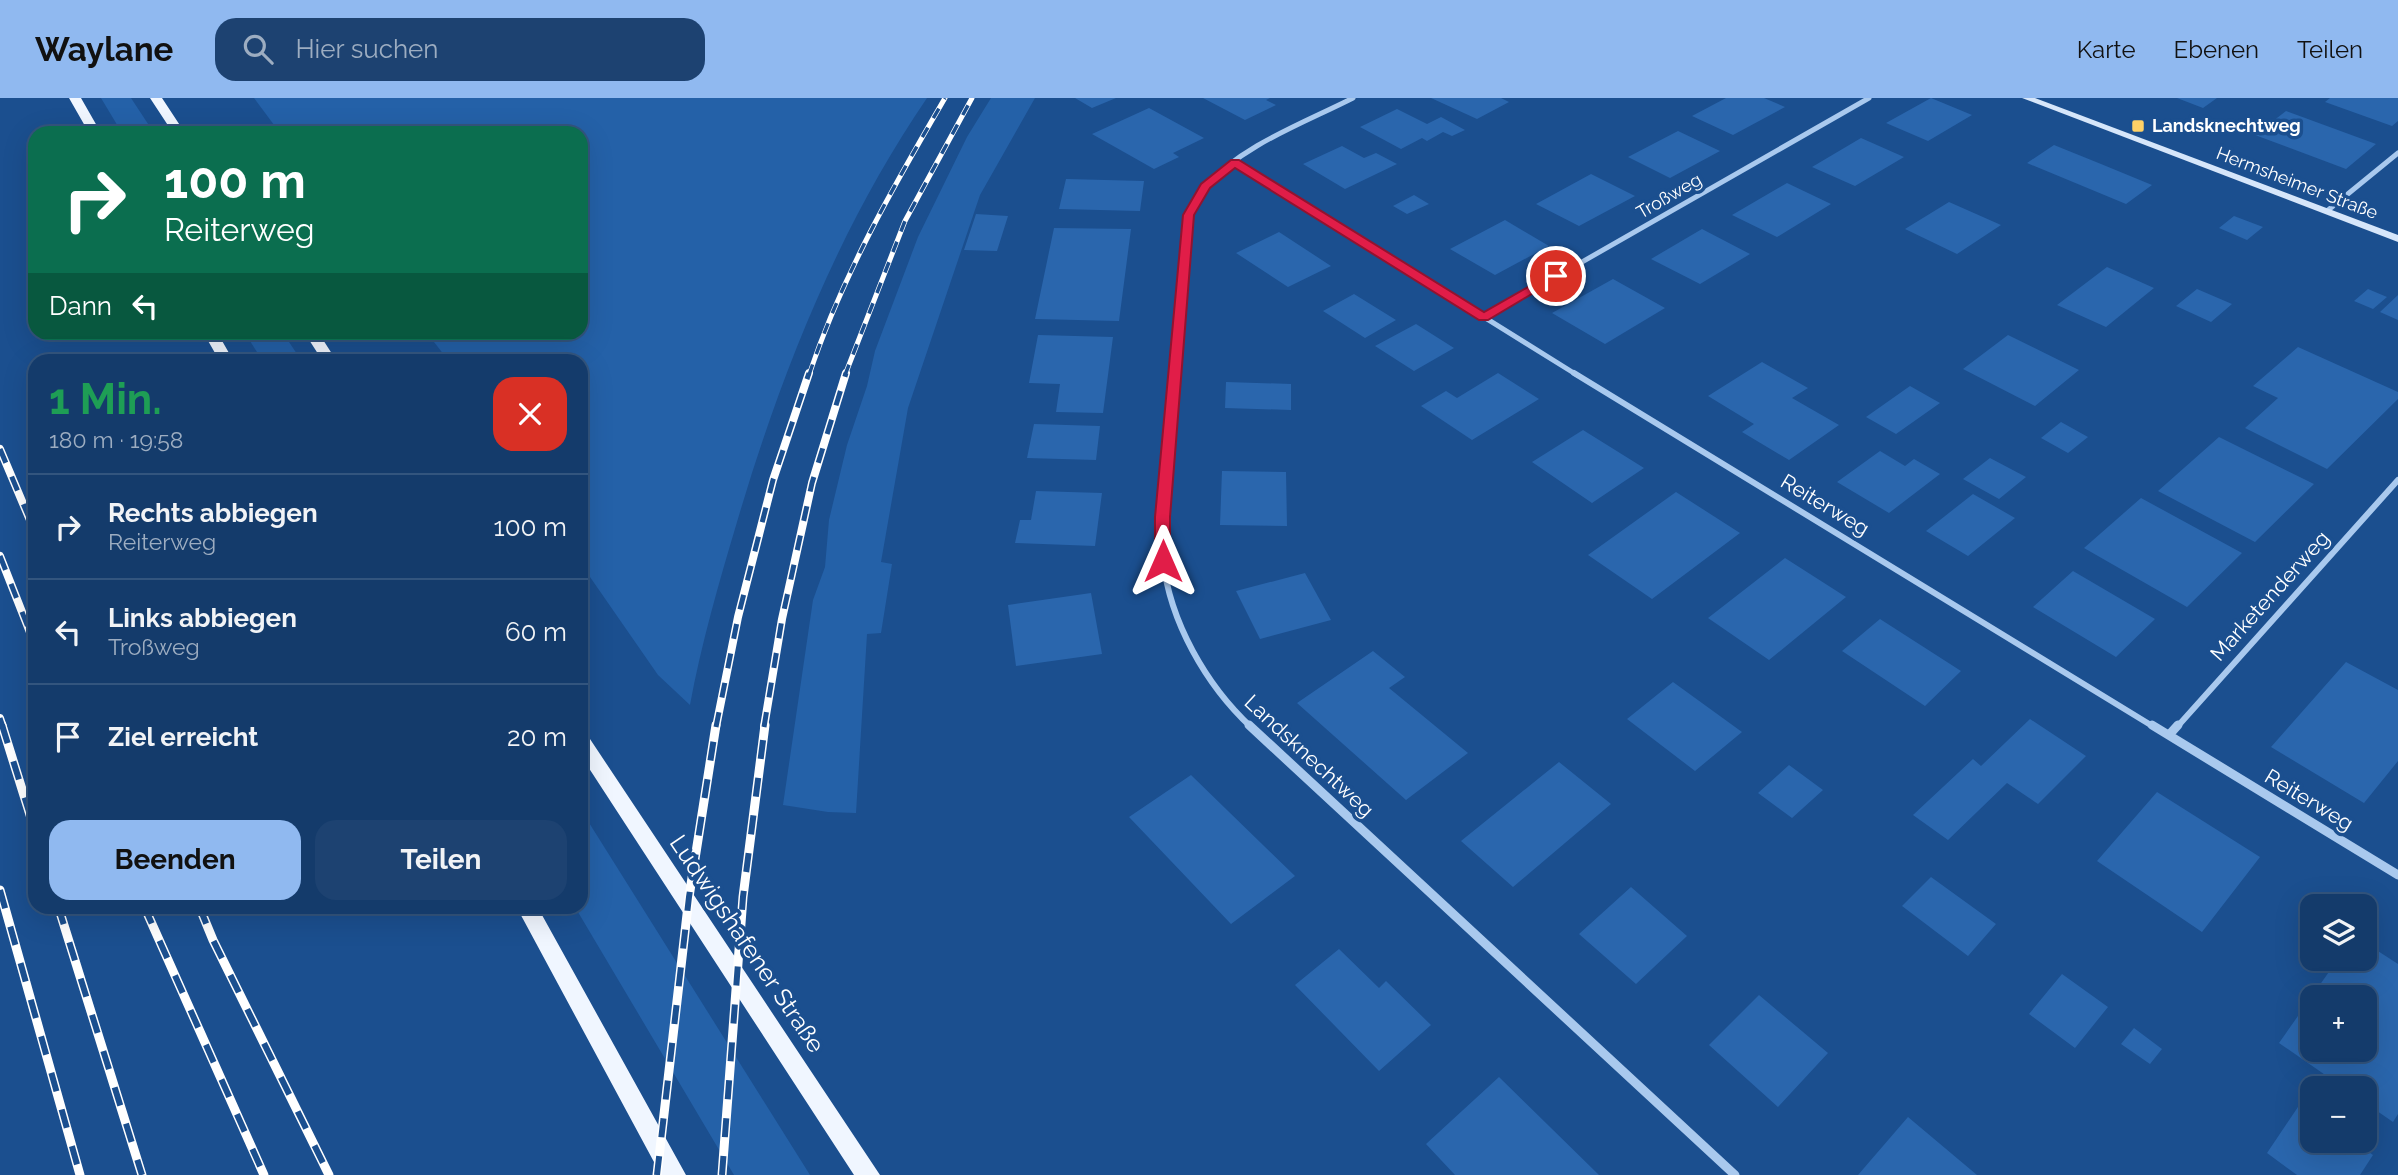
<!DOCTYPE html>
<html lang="de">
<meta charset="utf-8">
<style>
:root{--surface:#143b6b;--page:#1d4271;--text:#f1f3f6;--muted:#9dadc1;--line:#33557e;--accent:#90b9f0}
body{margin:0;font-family:Raleway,sans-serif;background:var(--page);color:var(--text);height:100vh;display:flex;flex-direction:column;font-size:26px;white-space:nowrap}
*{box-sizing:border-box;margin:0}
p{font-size:23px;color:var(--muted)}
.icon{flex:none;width:38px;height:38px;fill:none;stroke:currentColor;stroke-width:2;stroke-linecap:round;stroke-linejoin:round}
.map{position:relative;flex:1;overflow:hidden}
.side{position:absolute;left:28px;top:256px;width:560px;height:560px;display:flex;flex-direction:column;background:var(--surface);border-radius:21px;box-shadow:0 7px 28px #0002,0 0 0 2px var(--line)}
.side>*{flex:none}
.hud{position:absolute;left:28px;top:28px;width:560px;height:214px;border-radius:21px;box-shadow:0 7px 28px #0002,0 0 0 2px var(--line);background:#0b6e4f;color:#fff;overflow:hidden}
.fabs{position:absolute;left:2300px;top:796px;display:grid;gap:14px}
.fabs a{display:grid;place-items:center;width:77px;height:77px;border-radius:14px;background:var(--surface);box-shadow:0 7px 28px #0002,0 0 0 2px var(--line);font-size:35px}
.pin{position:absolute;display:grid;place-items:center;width:60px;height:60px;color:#fff;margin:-30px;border:4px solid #fff;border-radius:50%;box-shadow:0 2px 7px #0007}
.me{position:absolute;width:77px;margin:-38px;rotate:0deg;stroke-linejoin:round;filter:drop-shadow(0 0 5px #0008)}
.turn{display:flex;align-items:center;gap:24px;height:147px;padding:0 21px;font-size:32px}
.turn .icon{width:91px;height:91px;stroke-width:2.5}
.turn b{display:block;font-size:49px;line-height:60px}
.then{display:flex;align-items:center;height:66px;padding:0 21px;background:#0003;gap:14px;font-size:26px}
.round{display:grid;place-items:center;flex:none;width:74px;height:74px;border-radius:21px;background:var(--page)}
.headline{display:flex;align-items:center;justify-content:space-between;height:119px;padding:0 21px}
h1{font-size:42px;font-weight:700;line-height:52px;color:#1e9e55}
.primary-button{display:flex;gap:14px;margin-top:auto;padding:14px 21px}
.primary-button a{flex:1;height:80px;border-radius:21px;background:var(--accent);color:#111;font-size:28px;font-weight:700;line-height:80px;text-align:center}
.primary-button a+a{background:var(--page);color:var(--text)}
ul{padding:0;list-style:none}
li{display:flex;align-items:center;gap:21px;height:105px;padding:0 21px;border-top:2px solid var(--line)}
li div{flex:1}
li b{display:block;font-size:26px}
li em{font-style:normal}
header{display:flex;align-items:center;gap:42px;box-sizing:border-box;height:98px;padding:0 35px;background:var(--accent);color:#111}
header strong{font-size:33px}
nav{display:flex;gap:38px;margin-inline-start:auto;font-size:24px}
.search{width:490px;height:63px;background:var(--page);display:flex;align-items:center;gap:18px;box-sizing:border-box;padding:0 24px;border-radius:21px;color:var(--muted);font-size:26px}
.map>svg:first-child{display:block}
.green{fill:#2461a8}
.building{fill:#2a66ad;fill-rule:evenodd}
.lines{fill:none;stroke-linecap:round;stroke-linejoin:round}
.street-far2{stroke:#a9c9ee;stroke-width:5}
.street-far1{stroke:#a9c9ee;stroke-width:6}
.street{stroke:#a9c9ee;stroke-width:9}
.secondary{fill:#d6e6fa;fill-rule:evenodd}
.primary{fill:#f0f6ff;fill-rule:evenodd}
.rail-far2-casing{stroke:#fff;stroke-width:5}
.rail-far1-casing{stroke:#fff;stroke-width:8}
.rail-casing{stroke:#fff;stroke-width:9}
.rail-far2{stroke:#1b4f8f;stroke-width:3.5;stroke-dasharray:11;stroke-linecap:butt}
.rail-far1{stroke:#1b4f8f;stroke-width:5;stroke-dasharray:15;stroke-linecap:butt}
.rail{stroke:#1b4f8f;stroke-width:6;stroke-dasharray:19;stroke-linecap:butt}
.route{fill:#e11d48;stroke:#92132f;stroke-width:2}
.poi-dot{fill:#ffd166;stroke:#1b4f8f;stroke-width:2.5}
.labels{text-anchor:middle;stroke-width:7;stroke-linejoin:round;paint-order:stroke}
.far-poi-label{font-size:18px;font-weight:bold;fill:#fff;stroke:#1b4f8f;text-anchor:start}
.far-street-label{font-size:18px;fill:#fff;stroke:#1b4f8f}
.street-label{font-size:21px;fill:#fff;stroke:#1b4f8f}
.near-street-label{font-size:24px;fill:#fff;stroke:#1b4f8f}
</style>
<header>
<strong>Waylane</strong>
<div class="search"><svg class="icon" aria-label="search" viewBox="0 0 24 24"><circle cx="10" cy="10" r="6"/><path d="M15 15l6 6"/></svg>Hier suchen</div>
<nav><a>Karte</a><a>Ebenen</a><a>Teilen</a></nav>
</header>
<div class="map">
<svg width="2398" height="1077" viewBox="0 0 2398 1077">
<rect width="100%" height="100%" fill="#1b4f8f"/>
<path class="green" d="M101 0H131L154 35H122Z
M254 0H927C839 129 781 275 737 424 719 484 701 547 690 607L658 577 581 466V262H448L427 235 581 234V35H280Z
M991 0H1035L980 97 908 310 881 464 892 466 881 535 867 536 856 715 828 714 783 707 813 502 825 469 829 422 847 347 867 288 875 253 918 139 967 39Z
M245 235H283L301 262H262Z
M581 712 810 1077H734L575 809 581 808Z"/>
<path class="building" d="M1075 0H1116L1092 10Z
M1203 0H1270L1266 2 1276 7 1245 22Z
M1431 0H1501L1509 4 1477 21Z
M1726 0H1764L1785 9 1733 37 1692 18Z
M1931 0 1972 17 1928 43 1886 25Z
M2177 0H2217L2203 10Z
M2330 0H2398V23L2392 28 2325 4Z
M1149 10 1204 40 1173 55 1179 59 1154 71 1092 36Z
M1397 11 1427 26 1441 19 1465 32 1452 38 1443 34 1427 43 1422 40 1401 51 1360 29Z
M2286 13 2376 46 2346 71 2255 37Z
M1678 33 1720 53 1670 80 1628 59Z
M1861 40 1904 59 1855 88 1812 69Z
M2054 47 2101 66 2152 87 2126 106 2027 65Z
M1342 48 1364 60 1376 55 1397 66 1345 91 1303 66Z
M1591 76 1635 98 1579 128 1536 106Z
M1066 81 1144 83 1140 113 1059 111Z
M1787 85 1831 106 1777 139 1732 117Z
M1414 97 1429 106 1407 116 1393 108Z
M1949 104 2001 127 1957 156 1905 131Z
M976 116 1008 118 997 153 964 152Z
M2234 118 2263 129 2247 142 2219 130Z
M1505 122 1549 148 1495 177 1450 151Z
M1054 130 1131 131 1119 223 1035 221Z
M1702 131 1750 156 1700 186 1651 161Z
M1279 134 1331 168 1288 189 1236 155Z
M2107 169 2154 190 2106 229 2057 207Z
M1613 181 1665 210 1605 246 1552 215Z
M2197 191 2232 206 2211 224 2176 208Z
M2368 191 2387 199 2373 211 2354 203Z
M1354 196 1396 222 1365 240 1323 213Z
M2398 197V222L2380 214Z
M1416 226 1454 250 1414 273 1375 248Z
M1038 237 1113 239 1103 315 1056 314 1060 286 1029 285Z
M2008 237 2079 272 2035 308 1963 271Z
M2298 249 2398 294V301L2327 371 2245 330 2278 300 2253 288Z
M1762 264 1808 290 1792 300 1839 327 1789 362 1742 334 1754 326 1708 298Z
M1498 275 1539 301 1472 342 1421 308 1446 293 1457 300Z
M1226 284 1291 286V312L1225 310Z
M1910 288 1940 305 1896 336 1866 319Z
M2061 324 2088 339 2068 355 2041 340Z
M1034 326 1100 328 1096 362 1027 360Z
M1583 332 1644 370 1592 405 1532 364Z
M2219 339 2314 386 2255 444 2158 393Z
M1880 353 1905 368 1914 361 1940 376 1889 415 1837 384Z
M1990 360 2026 379 1999 401 1963 381Z
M1222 373 1286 374 1287 428 1220 427Z
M1036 393 1102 395 1095 448 1015 445 1020 422H1031Z
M1676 394 1740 435 1652 501 1588 457Z
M1973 396 2015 420 1968 458 1926 433Z
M2141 400 2242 455 2187 509 2084 450Z
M1785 460 1846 499 1769 562 1708 520Z
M2073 473 2155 521 2116 559 2033 509Z
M1305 475 1331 522 1260 541 1236 493Z
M1091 495 1102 556 1016 568 1008 507Z
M1880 521 1961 573 1925 608 1842 553Z
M1373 553 1405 579 1389 590 1468 655 1406 702 1297 605Z
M2346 564 2398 592V663L2364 705 2271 649Z
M1673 584 1742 634 1695 673 1627 621Z
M2030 621 2086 658 2038 706 2007 685 1948 742 1913 717 1973 661 1981 668Z
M1559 664 1611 706 1513 789 1461 743Z
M1789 667 1823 692 1792 720 1758 695Z
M1191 677 1295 778 1231 826 1129 719Z
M2157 694 2260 759 2202 834 2097 763Z
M1931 779 1996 826 1968 858 1902 808Z
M1631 789 1687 838 1636 886 1579 836Z
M2364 844 2398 866V1016L2393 1024 2364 1004V990H2344L2279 945 2338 861H2364ZM2312 900H2364V952H2312Z
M1339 851 1379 890 1386 883 1431 927 1379 973 1295 887Z
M2062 876 2108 909 2075 950 2029 916Z
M1759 897 1828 955 1778 1009 1709 947Z
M2134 930 2162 951 2150 966 2121 946Z
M1499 979 1599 1077H1455L1426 1046Z
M2300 1006 2312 1014V1043H2353L2373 1057 2360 1077H2297L2267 1055Z
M1908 1019 1977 1077H1858Z"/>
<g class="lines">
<path class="street-far2" d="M1235 64 1577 277
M2327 113 2398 55
M1484 220 1869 0
M1174 277 1188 117C1194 108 1198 97 1205 89 1242 47 1304 25 1353 0"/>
<path class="street-far1" d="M1174 275C1170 331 1156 407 1163 462 1170 524 1206 587 1251 629
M1574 275 2154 629
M2177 629 2398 382"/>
<path class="street" d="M1249 627 1735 1077
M2152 627 2398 777
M2169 637 2178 627"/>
<path class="secondary" d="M2022 0H2035L2398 137V144Z"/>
<path class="primary" d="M69 0H81L101 35H89Z
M150 0H162L185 35H173Z
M203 234H217L233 262H219Z
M304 234H318L336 262H322Z
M581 635 588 638 880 1077H854L581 658Z
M516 808H537L686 1077H661Z"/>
<defs>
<path id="rail-far2" d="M809 277C842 178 893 89 945 0
M845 277 905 123 972 0"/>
<path id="rail-far1" d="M0 351 35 434
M0 458 35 547
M0 620 3 629
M716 629 738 519 773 382 809 275
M764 629 782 521 812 385 846 275"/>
<path id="rail" d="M2 627 35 733
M0 792 80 1077
M58 808 142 1077
M144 808 264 1077
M199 808 213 842 329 1077
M657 1077 689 799 716 627
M722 1077 743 799 765 627"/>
</defs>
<use href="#rail-far2" class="rail-far2-casing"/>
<use href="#rail-far1" class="rail-far1-casing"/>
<use href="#rail" class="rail-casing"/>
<use href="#rail-far2" class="rail-far2"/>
<use href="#rail-far1" class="rail-far1"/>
<use href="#rail" class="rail"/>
</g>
<path class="route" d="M1231 62H1239L1484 214 1551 176 1562 178 1488 222H1479L1235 70 1210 90 1194 117 1170 419V463L1163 469 1155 463V419L1183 117 1201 86Z"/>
<rect class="poi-dot" x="2131" y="21" width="14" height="14" rx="3.5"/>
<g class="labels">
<g class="far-poi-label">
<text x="2152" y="34">Landsknechtweg</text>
</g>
<g class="far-street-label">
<text transform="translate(2297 85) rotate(21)" y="6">Hermsheimer Straße</text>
<text transform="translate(1669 98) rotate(-30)" y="6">Troßweg</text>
</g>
<g class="street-label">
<text transform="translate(1825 407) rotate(31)" y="7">Reiterweg</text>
<text transform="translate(2270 498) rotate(-48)" y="7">Marketenderweg</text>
<text transform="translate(1309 658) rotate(43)" y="7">Landsknechtweg</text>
<text transform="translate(2309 702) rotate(31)" y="7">Reiterweg</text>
</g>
<g class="near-street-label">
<text transform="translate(747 846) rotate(56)" y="8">Ludwigshafener Straße</text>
</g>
</g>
</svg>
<div class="fabs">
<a><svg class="icon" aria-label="layers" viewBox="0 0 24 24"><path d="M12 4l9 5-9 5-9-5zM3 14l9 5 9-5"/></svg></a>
<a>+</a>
<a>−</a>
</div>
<div class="pin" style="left:1556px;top:178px;background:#d93025"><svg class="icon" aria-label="arrive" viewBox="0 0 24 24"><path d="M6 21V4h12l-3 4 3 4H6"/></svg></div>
<svg class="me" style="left:1163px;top:463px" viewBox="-20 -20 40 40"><path d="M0-17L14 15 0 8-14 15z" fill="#e11d48" stroke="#fff" stroke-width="4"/></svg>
<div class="hud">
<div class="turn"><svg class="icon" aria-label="right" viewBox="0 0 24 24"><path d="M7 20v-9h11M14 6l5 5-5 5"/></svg><div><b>100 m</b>Reiterweg</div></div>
<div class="then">Dann<svg class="icon" aria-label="left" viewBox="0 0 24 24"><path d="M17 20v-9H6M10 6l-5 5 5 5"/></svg></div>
</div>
<section class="side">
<div class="headline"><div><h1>1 Min.</h1><p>180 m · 19:58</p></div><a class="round" style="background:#d93025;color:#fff"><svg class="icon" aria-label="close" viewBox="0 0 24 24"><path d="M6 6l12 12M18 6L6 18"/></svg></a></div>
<ul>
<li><svg class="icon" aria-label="right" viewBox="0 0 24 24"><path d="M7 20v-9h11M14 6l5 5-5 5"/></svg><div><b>Rechts abbiegen</b><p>Reiterweg</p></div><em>100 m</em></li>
<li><svg class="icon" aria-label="left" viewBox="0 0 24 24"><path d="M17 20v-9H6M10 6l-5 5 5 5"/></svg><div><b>Links abbiegen</b><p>Troßweg</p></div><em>60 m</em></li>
<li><svg class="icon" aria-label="arrive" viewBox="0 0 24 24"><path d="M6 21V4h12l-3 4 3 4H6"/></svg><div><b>Ziel erreicht</b></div><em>20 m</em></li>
</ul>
<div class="primary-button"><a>Beenden</a><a>Teilen</a></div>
</section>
</div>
